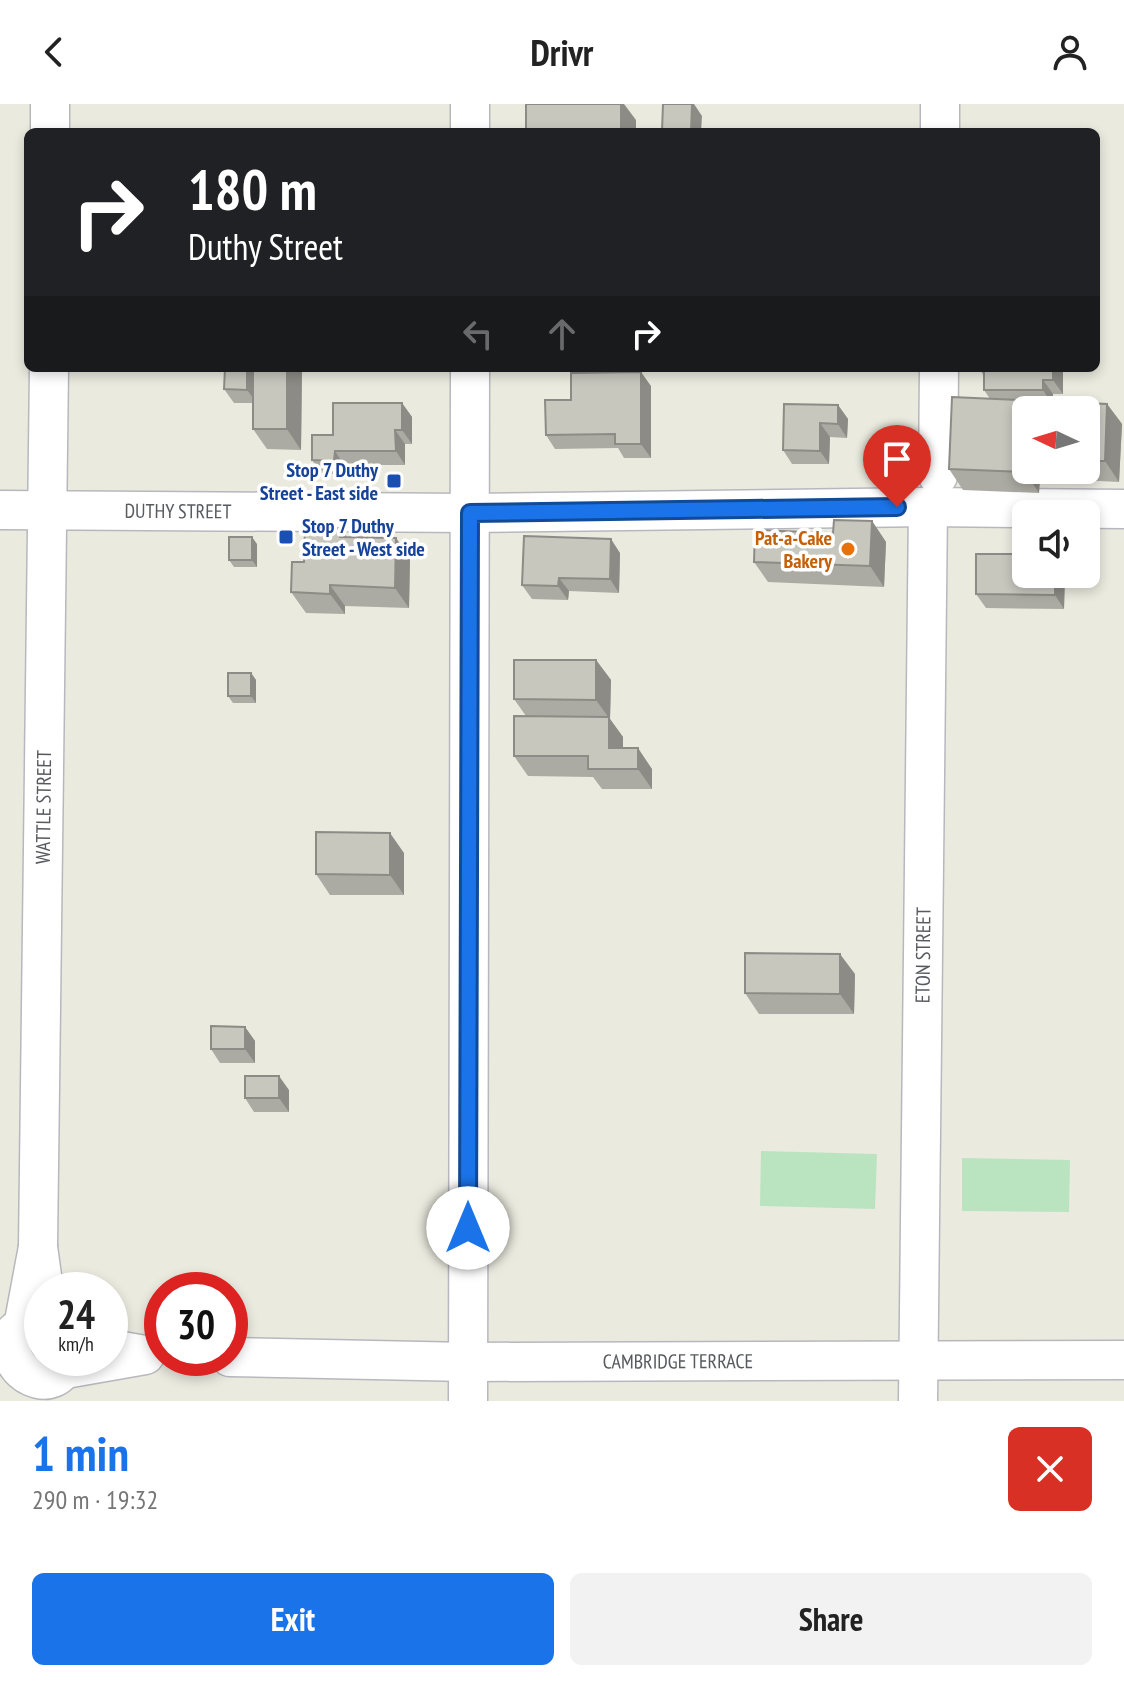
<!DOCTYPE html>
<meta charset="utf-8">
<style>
:root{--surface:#fff;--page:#f2f2f2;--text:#222;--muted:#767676;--accent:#1a73e8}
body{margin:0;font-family:"PT Sans Narrow",sans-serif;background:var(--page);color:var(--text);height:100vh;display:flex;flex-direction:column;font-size:30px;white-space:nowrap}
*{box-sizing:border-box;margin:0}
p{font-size:26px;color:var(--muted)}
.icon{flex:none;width:44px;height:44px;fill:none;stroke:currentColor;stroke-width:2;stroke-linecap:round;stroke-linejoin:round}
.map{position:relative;height:1297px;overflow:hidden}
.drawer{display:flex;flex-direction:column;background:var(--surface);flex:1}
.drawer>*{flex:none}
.top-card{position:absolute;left:24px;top:24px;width:1076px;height:244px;border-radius:12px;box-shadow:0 4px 12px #0003;background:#202124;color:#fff;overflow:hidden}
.needle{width:52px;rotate:274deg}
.controls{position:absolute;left:1012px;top:292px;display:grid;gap:16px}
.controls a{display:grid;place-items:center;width:88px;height:88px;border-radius:12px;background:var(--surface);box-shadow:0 4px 12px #0003;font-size:40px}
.speed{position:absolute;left:24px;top:1168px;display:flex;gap:16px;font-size:40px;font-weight:700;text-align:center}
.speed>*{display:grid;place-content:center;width:104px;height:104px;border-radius:50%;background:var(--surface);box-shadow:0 4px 12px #0003;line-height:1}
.speed small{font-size:20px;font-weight:400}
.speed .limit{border:12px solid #d22;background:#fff;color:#111}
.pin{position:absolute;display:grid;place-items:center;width:68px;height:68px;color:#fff;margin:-82px -34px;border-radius:50% 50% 50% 0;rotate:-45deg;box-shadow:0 0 8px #0007}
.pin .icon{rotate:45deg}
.me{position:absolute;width:88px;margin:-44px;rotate:0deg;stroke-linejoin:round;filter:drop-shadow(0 0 6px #0008)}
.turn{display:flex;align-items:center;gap:28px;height:168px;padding:0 32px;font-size:36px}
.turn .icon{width:104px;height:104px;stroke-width:2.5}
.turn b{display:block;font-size:56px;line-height:68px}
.lanes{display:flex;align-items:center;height:76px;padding:0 32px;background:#0003;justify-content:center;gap:40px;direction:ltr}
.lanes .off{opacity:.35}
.round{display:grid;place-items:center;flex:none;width:84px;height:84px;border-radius:12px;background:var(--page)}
.overview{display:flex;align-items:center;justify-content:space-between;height:136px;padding:0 32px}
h1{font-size:48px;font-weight:700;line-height:60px;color:var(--accent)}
.button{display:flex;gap:16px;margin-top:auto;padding:16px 32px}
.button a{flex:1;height:92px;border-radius:12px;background:var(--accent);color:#fff;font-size:32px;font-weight:700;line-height:92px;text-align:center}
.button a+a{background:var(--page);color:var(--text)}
header{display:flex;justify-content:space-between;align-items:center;height:104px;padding:0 32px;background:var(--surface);font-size:36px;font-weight:700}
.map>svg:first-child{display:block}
.green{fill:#bae4c0}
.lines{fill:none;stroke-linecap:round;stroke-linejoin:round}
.minor-casing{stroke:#b7b8be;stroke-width:41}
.minor{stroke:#fff;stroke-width:38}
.wall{fill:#acaba3;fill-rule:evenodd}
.shaded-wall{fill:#8c8b85}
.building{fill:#c8c7be;stroke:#8c8b85;stroke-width:2}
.route-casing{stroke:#114b97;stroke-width:20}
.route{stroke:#1a73e8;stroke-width:14}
.transit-dot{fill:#1a4fb4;stroke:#fff;stroke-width:3}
.food-dot{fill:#e8710a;stroke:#fff;stroke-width:3}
.labels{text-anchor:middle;stroke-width:7;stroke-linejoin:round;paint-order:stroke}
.transit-label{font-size:20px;font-weight:bold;fill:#164399;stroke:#fff;text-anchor:end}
.street-label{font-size:20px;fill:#585a60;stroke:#fff}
.food-label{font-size:20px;font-weight:bold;fill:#c56008;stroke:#fff;text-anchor:end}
</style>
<header><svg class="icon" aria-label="back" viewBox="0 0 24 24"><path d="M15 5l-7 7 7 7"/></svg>Drivr<svg class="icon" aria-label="person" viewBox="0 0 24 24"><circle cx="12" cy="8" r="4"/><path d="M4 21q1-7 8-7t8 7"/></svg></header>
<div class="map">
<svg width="1124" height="1297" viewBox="0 0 1124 1297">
<rect width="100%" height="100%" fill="#ebeadf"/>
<path class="green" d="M761 1047 877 1050 875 1105 760 1102Z
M962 1054 1070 1056 1069 1108 962 1107Z"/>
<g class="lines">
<defs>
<g id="minor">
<path d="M50 28V0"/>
<path d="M470 28V0"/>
<path d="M940 28V0"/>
<path d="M938 372 939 264"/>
<path id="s1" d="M0 406 470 409 928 403 1124 405"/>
<path id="s2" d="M38 1143 49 264"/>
<path d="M42 1221C31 1219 21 1221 13 1230 0 1269 58 1297 67 1254"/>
<path d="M23 1223 38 1143 44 1186"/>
<path id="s3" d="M230 1253 468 1258 1124 1256"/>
<path d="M65 1265 145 1251 110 1245"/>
<path d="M468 1297 470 264"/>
<path id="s4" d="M918 1297 928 403"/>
</g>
</defs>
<use href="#minor" class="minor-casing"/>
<use href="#minor" class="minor"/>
</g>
<path class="wall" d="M302 264 301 346 267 345 253 325V299H234L224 285Z
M979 264H1063V290H1053V297L1107 300 1122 320 1119 378 1040 374 1039 389 963 386 949 365 990 295 984 286V272ZM1026 306H1086V366H1026Z
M651 282V354H624L618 344 555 345 546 331 571 296Z
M402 299 412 313V340H405V361H344V370H322L312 356 333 331Z
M838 301 848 315 847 334 830 333 829 360H792L783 346Z
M872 417 886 438 884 483 768 478 754 458 833 429Z
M341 424 347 433 396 434 410 455 409 504 345 502V510L306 509 291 488 304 458Z
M257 440V463H234L229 456Z
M620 449 619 489 569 487 568 496 532 495 522 481Z
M1065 470 1064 505 986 504 976 490Z
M596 556 611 576 610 615 623 633V644L652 665V685H602L593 673 528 672 514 652 526 612 514 595Z
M251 569 256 576V599H233L228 592Z
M404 749V791H330L316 770Z
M855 870 854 910H759L745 889Z
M245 923 255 937V959H220L211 945Z
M289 986V1008H254L245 994Z"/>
<path class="shaded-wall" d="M621 0H624L636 16V28H621Z
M692 0H694L702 12 701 28H691Z
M247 264H257V299L247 286Z
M287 264H302L301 346 287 325Z
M1053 264H1063V290L1053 276Z
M641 268 651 282V354L641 340Z
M1043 276 1053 290 1052 300 1043 286Z
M402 299 412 313V340L402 326Z
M1107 300 1122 320 1119 378 1105 357Z
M838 301 848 315 847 334 838 320Z
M820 319 830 333 829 360 820 347Z
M395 326 405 340V361L396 347Z
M335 347 344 361V370L334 357Z
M1026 355V366H1034L1040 374 1039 389 1025 368Z
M872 417 886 438 884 483 870 462Z
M252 433 257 440V463L252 456Z
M396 434 410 455 409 504 395 484Z
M611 435 620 449 619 489 610 475Z
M1055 470H1065L1064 505 1055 491Z
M559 474 569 487 568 496 558 482Z
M330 481 345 502V510L330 490Z
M596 556 611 576 610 615 623 633V664L609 644V614L596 596Z
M251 569 256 576V599L251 592Z
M638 644 652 665V685L638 665Z
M390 729 404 749V791L390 771Z
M840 850 855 870 854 910 840 890Z
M245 923 255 937V959L245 945Z
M279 972 289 986V1008L279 994Z"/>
<path class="building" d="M526 0H621V28H526Z
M663 0H692L691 28 662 27Z
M225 264H247V286L224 285Z
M253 264H287V325H253Z
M979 264H1053V276H1043V286H984V265Z
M641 268V340H615V330L546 331 545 296H571V269Z
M952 293 1107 300 1105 357H1086V306H1026L1025 368 949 365Z
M333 299H402V326H395L396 347H335L334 357 312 356V331H333Z
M784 300 838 301V320L820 319V347L783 346Z
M834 416 872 417 870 462 754 458 755 426 833 429Z
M305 423 341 424 340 433 396 434 395 484 330 481V490L291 488 292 458H304Z
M524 432 611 435 610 475 559 474 558 482 522 481Z
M229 433H252V456H229Z
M976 450H1026V470H1055V491L976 490Z
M514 556H596V596L514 595Z
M228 569H251V592H228Z
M514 612 609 613V644H638V665H588V652H514Z
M316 728 390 729V771L316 770Z
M745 849 840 850V890L745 889Z
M211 922 245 923V945H211Z
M245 972H279V994H245Z"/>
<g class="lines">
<defs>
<path id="route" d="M468 1124 470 409 897 403"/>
</defs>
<use href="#route" class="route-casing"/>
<use href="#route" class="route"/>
</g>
<g class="transit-dot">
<rect x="386" y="369" width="16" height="16" rx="4"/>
<rect x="278" y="425" width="16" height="16" rx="4"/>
</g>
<circle class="food-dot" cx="848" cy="445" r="8"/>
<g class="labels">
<g class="transit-label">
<text x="378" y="373">Stop 7 Duthy<tspan x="378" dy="23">Street - East side</tspan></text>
<text x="302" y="429" text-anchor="start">Stop 7 Duthy<tspan x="302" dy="23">Street - West side</tspan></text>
</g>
<g class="street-label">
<text dy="7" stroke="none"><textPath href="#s1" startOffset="178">DUTHY STREET</textPath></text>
<text dy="7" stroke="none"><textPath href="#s2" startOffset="440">WATTLE STREET</textPath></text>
<text dy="7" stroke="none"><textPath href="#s4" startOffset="446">ETON STREET</textPath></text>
<text dy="7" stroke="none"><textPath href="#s3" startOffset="448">CAMBRIDGE TERRACE</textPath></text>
</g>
<g class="food-label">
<text x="832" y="441">Pat-a-Cake<tspan x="832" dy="23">Bakery</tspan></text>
</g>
</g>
</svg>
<div class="controls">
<a><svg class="needle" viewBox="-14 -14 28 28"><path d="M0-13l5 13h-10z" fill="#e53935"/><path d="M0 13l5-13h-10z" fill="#767676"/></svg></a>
<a><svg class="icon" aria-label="sound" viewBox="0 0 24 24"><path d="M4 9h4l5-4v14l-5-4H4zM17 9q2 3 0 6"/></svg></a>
</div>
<div class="speed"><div>24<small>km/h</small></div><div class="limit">30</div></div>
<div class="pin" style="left:897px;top:403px;background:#d93025"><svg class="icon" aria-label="arrive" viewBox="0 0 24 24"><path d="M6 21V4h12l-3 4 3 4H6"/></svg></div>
<svg class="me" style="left:468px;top:1124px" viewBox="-20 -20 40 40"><circle r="19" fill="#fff"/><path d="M0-13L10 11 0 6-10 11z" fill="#1a73e8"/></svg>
<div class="top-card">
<div class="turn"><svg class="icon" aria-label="right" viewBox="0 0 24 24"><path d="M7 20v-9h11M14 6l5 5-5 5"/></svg><div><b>180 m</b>Duthy Street</div></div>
<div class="lanes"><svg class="icon off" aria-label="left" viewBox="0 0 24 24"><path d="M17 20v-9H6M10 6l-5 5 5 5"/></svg><svg class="icon off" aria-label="ahead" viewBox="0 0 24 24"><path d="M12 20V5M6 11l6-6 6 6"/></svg><svg class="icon" aria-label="right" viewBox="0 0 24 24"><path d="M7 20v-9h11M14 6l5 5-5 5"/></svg></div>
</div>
</div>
<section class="drawer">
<div class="overview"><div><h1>1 min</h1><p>290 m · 19:32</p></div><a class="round" style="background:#d93025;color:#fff"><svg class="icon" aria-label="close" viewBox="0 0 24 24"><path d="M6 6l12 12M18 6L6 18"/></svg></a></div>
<div class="button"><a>Exit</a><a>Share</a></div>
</section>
